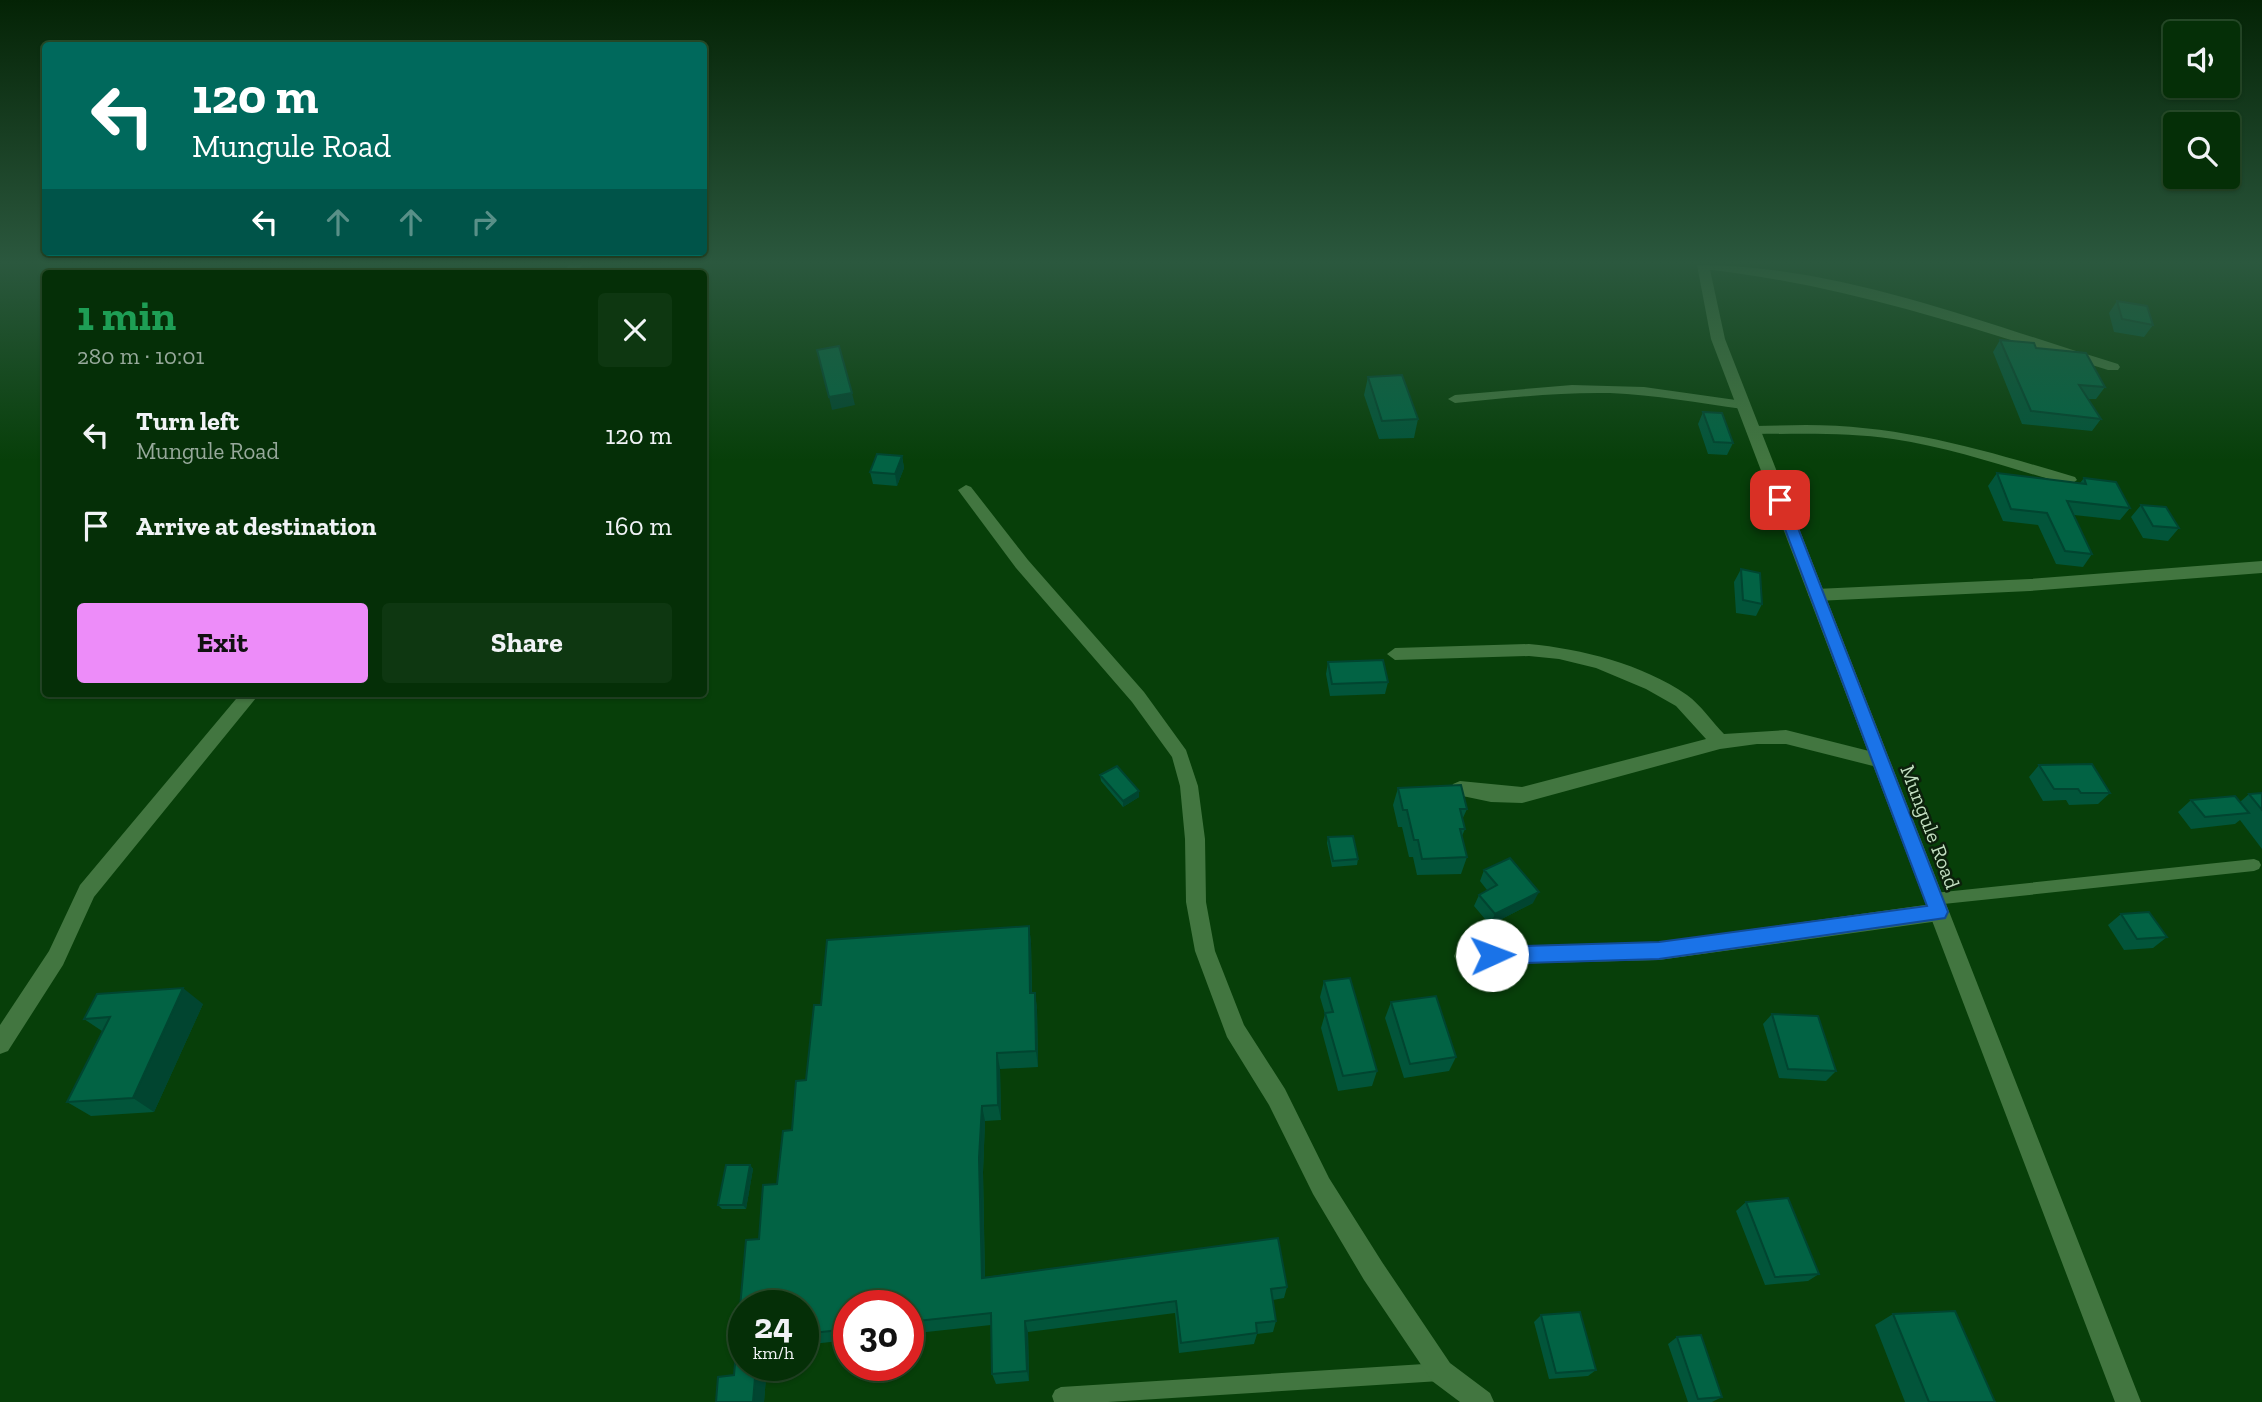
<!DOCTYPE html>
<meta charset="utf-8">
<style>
:root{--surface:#052f07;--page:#0e3711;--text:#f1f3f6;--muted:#97a99b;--line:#264a28;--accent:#ed8cf9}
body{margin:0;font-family:"Zilla Slab",serif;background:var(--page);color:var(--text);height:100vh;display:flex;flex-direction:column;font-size:26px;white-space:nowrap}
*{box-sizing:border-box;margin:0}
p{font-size:23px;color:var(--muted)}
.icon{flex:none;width:38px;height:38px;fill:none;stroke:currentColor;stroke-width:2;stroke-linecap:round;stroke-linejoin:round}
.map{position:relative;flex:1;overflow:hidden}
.side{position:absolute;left:42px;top:270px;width:665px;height:427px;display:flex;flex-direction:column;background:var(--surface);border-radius:7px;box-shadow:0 2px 5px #0004,0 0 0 2px var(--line)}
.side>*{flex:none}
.banner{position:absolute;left:42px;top:42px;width:665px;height:214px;border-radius:7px;box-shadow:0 2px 5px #0004,0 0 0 2px var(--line);background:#00695c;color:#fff;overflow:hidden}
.fabs{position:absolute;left:2163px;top:21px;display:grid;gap:14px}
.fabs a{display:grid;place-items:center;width:77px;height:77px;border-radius:7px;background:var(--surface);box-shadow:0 2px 5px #0004,0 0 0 2px var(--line);font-size:35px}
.speed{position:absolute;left:728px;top:1290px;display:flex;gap:14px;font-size:35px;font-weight:700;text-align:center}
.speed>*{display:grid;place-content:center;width:91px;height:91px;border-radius:50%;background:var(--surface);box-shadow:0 2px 5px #0004,0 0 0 2px var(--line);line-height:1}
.speed small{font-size:18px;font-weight:400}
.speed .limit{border:10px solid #d22;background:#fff;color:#111}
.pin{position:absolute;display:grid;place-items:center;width:60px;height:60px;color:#fff;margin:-30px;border-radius:14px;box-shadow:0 4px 10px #0006}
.me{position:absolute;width:77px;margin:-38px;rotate:88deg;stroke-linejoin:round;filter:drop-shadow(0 0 5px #0008)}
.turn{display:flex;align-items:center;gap:24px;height:147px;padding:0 35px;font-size:32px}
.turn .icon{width:91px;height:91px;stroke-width:2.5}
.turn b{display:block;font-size:49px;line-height:60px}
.lanes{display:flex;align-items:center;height:66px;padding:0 35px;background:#0003;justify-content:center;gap:35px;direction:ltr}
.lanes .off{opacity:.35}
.round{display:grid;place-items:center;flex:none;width:74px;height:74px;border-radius:7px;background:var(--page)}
.summary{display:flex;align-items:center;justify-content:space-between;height:119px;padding:0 35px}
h1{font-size:42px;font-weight:700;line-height:52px;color:#1e9e55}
.cta{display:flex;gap:14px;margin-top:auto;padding:14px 35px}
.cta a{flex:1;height:80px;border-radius:7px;background:var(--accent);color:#111;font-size:28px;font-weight:700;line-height:80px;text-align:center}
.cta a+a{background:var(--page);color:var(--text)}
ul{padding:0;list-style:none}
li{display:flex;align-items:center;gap:21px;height:91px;padding:0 35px}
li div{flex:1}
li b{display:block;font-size:26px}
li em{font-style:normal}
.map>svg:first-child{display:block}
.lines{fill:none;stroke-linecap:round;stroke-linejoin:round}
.lane{fill:#427640;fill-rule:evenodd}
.street{fill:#427640;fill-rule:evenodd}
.secondary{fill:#427640;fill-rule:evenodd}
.wall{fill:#02553a}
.shaded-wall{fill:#014530}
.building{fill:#026344;stroke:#014530;stroke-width:2}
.route{fill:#1a73e8;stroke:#114b97;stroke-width:2}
.labels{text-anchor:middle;stroke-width:5;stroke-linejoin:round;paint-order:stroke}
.street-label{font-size:21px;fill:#c2dec0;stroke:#0b210b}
</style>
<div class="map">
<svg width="2262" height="1402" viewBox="0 0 2262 1402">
<rect width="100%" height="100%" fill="#073f09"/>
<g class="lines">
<path class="lane" d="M2254 859 2259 861 2261 865 2259 869 2254 871 1934 905 1929 903 1927 899 1929 895 1934 893Z
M1440 1363 1446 1366 1449 1372 1446 1378 1440 1381 1108 1402H1054L1052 1396 1055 1390 1061 1387Z"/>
<path class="street" d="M569 265H582L576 273H563Z
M1697 265C1841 265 1981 323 2118 364L2120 367 2118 370H2108C1970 328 1848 285 1703 269Z
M1572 385 1644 387 1743 401 1750 405 1743 409C1699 403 1655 395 1610 393 1558 392 1507 398 1455 403L1448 399 1455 395Z
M1806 425C1902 425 1984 450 2075 477L2077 480 2070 485C2011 469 1954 448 1893 439 1847 432 1800 434 1754 434L1747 430 1754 426Z
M966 485 971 487 1028 560 1144 692 1186 750 1198 786 1205 839 1206 902 1215 951 1244 1025 1285 1089 1329 1178 1382 1262 1450 1363 1490 1393 1494 1402H1460L1432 1381 1364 1280 1313 1194 1269 1105 1227 1037 1195 951 1186 902 1185 839 1180 786 1172 757 1132 702 1016 568 958 490Z
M2262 561V573L2030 591 1816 601 1808 595 1816 589 2030 579Z
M1529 644C1582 649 1642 664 1687 695 1701 705 1712 722 1724 734L1786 730 1881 754 1887 756 1890 761 1887 766 1881 768 1786 744H1757L1720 749 1522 803 1491 802 1453 794 1451 789 1453 784 1460 781 1522 787 1706 739 1676 706 1646 689 1596 668 1559 659 1529 656 1395 660 1387 654 1395 648Z
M241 693H260L94 897 63 965 8 1051 0 1054V1025L49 951 80 885Z
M1939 903 1946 906 1949 912 1946 918 1939 921 1659 960 1464 965 1457 963 1454 956 1457 949 1464 947 1659 942Z"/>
<path class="secondary" d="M1697 265H1709L1725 339 2141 1402H2115L1711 339Z"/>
</g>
<path class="wall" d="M2117 301 2153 325 2144 337 2114 332 2109 313Z
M2000 340 2036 348 2105 387 2096 399H2088L2101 419 2092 431 2022 424 1993 352Z
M1368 377 1418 419 1414 438 1379 439 1364 395Z
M1703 412 1733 443 1727 455 1708 454 1698 424Z
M902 456 904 468 897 486 873 484 870 472Z
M1997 473 2080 483 2084 478 2130 508 2120 520 2074 515 2092 554 2083 567 2056 564 2038 525 2003 521 1988 486Z
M2141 505 2179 528 2168 541 2143 538 2131 517Z
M1741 569 1762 604 1756 616 1736 613 1734 582Z
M1328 662 1388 682 1385 694 1330 696 1326 674Z
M2039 765 2110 793 2098 804 2069 805 2066 800 2043 801 2029 777Z
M1100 775 1139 797 1123 807 1101 781Z
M1398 788 1467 809 1462 820 1465 829 1462 836 1467 857 1461 874 1417 875 1413 857H1409L1402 827H1398L1393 805Z
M2262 793V849L2240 820 2235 824 2191 829 2178 812 2191 800 2240 802 2249 794Z
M1328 837 1358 859 1357 865 1332 867 1327 843Z
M1484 870 1533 903 1490 925 1474 906 1479 895 1487 890 1480 881Z
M2121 914 2167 937 2153 948 2124 950 2108 925Z
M1029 926 1031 943 1032 993H1035L1037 1009 1038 1067 1000 1069 1001 1120 985 1121 983 1172 985 1277 1278 1238 1287 1287 1284 1298 1273 1300 1276 1321 1273 1332 1257 1334 1254 1344 1179 1353 1175 1313 1028 1332 1029 1381 996 1384 992 1374 991 1325 908 1334V1306H849V1340L803 1345V1306H744V1365H767L764 1402H716L718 1377 734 1375 746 1240 759 1239 763 1185 777 1184 783 1131 792 1130 796 1081 806 1080 814 1005H821L827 940Z
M1324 981 1377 1071 1372 1086 1338 1091 1321 1028 1325 1014 1320 997Z
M1391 1002 1456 1057 1449 1071 1404 1078 1385 1018Z
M203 1004 154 1112 91 1116 67 1102 102 1031 84 1019Z
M1772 1014 1836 1071 1826 1081 1779 1078 1763 1024Z
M750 1165 753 1169 746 1209H722L718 1205Z
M1746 1202 1819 1274 1808 1281 1765 1285 1736 1211Z
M1893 1314 1995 1402H1905L1875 1325Z
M1541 1315 1596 1370 1588 1376 1549 1379 1534 1322Z
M1677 1337 1722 1397 1712 1402H1688L1668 1344Z"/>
<path class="shaded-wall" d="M852 393 855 405 832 410 829 397Z
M902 456 904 468 897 486 895 474Z
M1139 791V797L1123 807V801Z
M1539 892 1533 903 1490 925 1495 914Z
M1029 926 1031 943 1032 1009 1030 993Z
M183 988 203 1004 154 1112 133 1098Z
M1035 993 1037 1009 1038 1067 1036 1051Z
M997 1053 1000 1069 1001 1120 998 1105Z
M982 1106 985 1121 983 1172 985 1289 982 1278 979 1158Z
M750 1165 753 1169 746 1209 743 1205Z
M1025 1321 1028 1332 1029 1381 1027 1371Z
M756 1365H767L764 1402H753Z"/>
<path class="building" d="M2117 301 2147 306 2153 325 2122 319Z
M2000 340 2034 343 2036 348 2086 353 2105 387 2079 385 2101 419 2031 411Z
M839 346 852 393 829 397 817 350Z
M1402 375 1418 419 1382 421 1368 377Z
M1703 412 1722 413 1733 443 1714 442Z
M877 454 902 456 895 474 870 472Z
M1997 473 2086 484 2084 478 2116 482 2130 508 2067 501 2092 554 2065 551 2047 513 2011 509Z
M2141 505 2166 507 2179 528 2153 526Z
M1741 569 1760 573 1762 604 1743 600Z
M1383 660 1388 682 1332 684 1328 662Z
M2092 764 2110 793H2081L2078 789H2054L2039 765Z
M1117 766 1139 791 1123 801 1100 775Z
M1461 785 1467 809H1460L1465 829H1460L1467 857 1422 859 1418 840H1414L1407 810H1403L1398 788Z
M2262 793V810L2249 794Z
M2235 796 2249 813 2205 817 2191 800Z
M1353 836 1358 859 1333 861 1328 837Z
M1510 858 1539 892 1495 914 1479 895 1497 885 1484 870Z
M2149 912 2167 937 2137 939 2121 914Z
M1029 926 1030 993H1035L1036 1051 997 1053 998 1105 982 1106 979 1158 982 1278 1278 1238 1287 1287 1271 1289 1276 1321 1256 1323 1257 1333 1181 1343 1176 1301 1025 1321 1027 1371 992 1374 991 1313 908 1322V1306H849V1329L803 1334V1306H744V1365H756L753 1402H716L718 1377 734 1375 746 1240 759 1239 763 1185 777 1184 783 1131 792 1130 796 1081 806 1080 814 1005H821L827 940Z
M1350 978 1377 1071 1343 1076 1325 1013 1333 1012 1324 981Z
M183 988 133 1098 67 1102 110 1017 84 1019 97 994Z
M1436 996 1456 1057 1410 1064 1391 1002Z
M1772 1014 1818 1016 1836 1071 1788 1069Z
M726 1165H750L743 1205H718Z
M1788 1198 1819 1274 1775 1277 1746 1202Z
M1955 1311 1995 1402H1929L1893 1314Z
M1580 1312 1596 1370 1556 1373 1541 1315Z
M1701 1335 1722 1397 1698 1399 1677 1337Z"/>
<linearGradient id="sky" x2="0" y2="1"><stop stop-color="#042305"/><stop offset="0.57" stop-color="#2b583e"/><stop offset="1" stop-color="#2b583e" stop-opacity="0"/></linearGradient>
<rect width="2262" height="461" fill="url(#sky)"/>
<path class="route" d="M1780 496 1787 500 1948 912 1945 918 1659 959 1492 964 1485 961 1482 955 1485 949 1492 947 1659 942 1927 906 1774 500Z"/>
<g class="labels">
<g class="street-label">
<text transform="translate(1930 827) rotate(69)" y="7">Mungule Road</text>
</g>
</g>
</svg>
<div class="fabs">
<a><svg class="icon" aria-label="sound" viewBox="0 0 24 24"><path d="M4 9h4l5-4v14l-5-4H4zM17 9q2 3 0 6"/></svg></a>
<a><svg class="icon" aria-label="search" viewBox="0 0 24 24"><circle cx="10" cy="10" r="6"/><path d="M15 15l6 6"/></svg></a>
</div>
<div class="speed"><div>24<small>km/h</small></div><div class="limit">30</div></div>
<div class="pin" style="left:1780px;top:500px;background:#d93025"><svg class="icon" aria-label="arrive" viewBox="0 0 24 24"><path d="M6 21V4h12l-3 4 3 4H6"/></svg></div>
<svg class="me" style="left:1492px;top:955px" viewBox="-20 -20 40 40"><circle r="19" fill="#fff"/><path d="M0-13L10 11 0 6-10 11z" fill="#1a73e8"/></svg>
<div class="banner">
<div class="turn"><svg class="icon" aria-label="left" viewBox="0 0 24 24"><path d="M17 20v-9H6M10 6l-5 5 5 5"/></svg><div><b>120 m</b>Mungule Road</div></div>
<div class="lanes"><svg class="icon" aria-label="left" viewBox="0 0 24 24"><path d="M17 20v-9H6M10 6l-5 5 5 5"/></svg><svg class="icon off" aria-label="ahead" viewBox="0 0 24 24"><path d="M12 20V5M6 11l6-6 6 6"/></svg><svg class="icon off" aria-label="ahead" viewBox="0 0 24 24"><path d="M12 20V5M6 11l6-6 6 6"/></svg><svg class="icon off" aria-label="right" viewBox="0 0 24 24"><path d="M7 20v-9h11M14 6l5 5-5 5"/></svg></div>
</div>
<section class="side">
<div class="summary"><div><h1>1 min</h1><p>280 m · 10:01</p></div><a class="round"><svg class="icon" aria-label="close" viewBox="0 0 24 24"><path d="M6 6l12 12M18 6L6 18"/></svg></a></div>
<ul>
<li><svg class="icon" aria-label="left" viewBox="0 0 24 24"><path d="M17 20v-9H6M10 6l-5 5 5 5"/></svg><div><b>Turn left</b><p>Mungule Road</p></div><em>120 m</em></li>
<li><svg class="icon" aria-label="arrive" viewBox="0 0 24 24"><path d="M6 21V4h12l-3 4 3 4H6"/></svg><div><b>Arrive at destination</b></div><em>160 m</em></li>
</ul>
<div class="cta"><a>Exit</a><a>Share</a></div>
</section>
</div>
